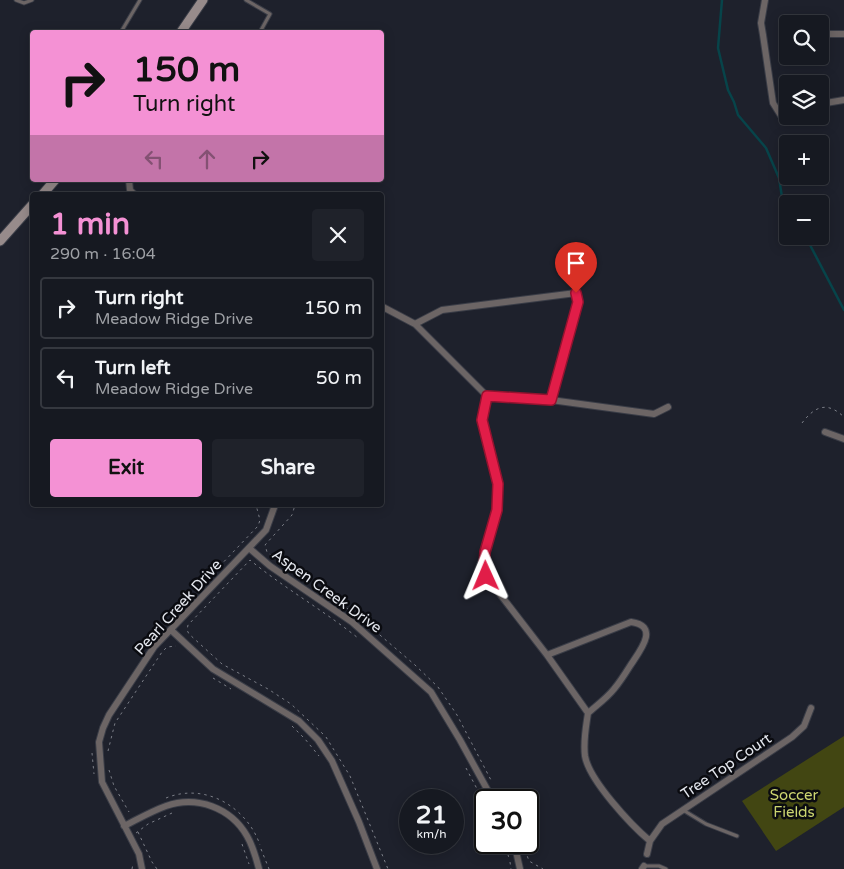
<!DOCTYPE html>
<meta charset="utf-8">
<style>
:root{--surface:#161921;--page:#1f222a;--text:#f1f3f6;--muted:#9ea0a5;--line:#35383f;--accent:#f491d4}
body{margin:0;font-family:"Varela Round",sans-serif;background:var(--page);color:var(--text);height:100vh;display:flex;flex-direction:column;font-size:19px;white-space:nowrap}
*{box-sizing:border-box;margin:0}
p{font-size:16px;color:var(--muted)}
.icon{flex:none;width:28px;height:28px;fill:none;stroke:currentColor;stroke-width:2;stroke-linecap:round;stroke-linejoin:round}
.map{position:relative;flex:1;overflow:hidden}
.drawer{position:absolute;left:30px;top:192px;width:354px;height:315px;display:flex;flex-direction:column;background:var(--surface);border-radius:5px;box-shadow:0 2px 12px #0003,0 0 0 1px var(--line)}
.drawer>*{flex:none}
.banner{position:absolute;left:30px;top:30px;width:354px;height:152px;border-radius:5px;box-shadow:0 2px 12px #0003,0 0 0 1px var(--line);background:#f491d4;color:#111;overflow:hidden}
.controls{position:absolute;left:779px;top:15px;display:grid;gap:10px}
.controls a{display:grid;place-items:center;width:50px;height:50px;border-radius:5px;background:var(--surface);box-shadow:0 2px 12px #0003,0 0 0 1px var(--line);font-size:25px}
.speed{position:absolute;left:399px;top:789px;display:flex;gap:10px;font-size:25px;font-weight:700;text-align:center}
.speed>*{display:grid;place-content:center;width:65px;height:65px;border-radius:50%;background:var(--surface);box-shadow:0 2px 12px #0003,0 0 0 1px var(--line);line-height:1}
.speed small{font-size:12px;font-weight:400}
.speed .limit{border:2px solid #111;border-radius:8px;background:#fff;color:#111}
.pin{position:absolute;display:grid;place-items:center;width:42px;height:42px;color:#fff;margin:-51px -21px;border-radius:50% 50% 50% 0;rotate:-45deg;box-shadow:0 0 5px #0007}
.pin .icon{rotate:45deg}
.me{position:absolute;width:55px;margin:-28px;rotate:359deg;stroke-linejoin:round;filter:drop-shadow(0 0 4px #0008)}
.turn{display:flex;align-items:center;gap:18px;height:105px;padding:0 20px;font-size:22px}
.turn .icon{width:65px;height:65px;stroke-width:2.5}
.turn b{display:block;font-size:35px;line-height:42px}
.lanes{display:flex;align-items:center;height:48px;padding:0 20px;background:#0003;justify-content:center;gap:25px;direction:ltr}
.lanes .off{opacity:.35}
.round{display:grid;place-items:center;flex:none;width:52px;height:52px;border-radius:5px;background:var(--page)}
.summary{display:flex;align-items:center;justify-content:space-between;height:85px;padding:0 20px}
h1{font-size:30px;font-weight:700;line-height:38px;color:var(--accent)}
.button{display:flex;gap:10px;margin-top:auto;padding:10px 20px}
.button a{flex:1;height:58px;border-radius:5px;background:var(--accent);color:#111;font-size:20px;font-weight:700;line-height:58px;text-align:center}
.button a+a{background:var(--page);color:var(--text)}
ul{padding:0;list-style:none}
li{display:flex;align-items:center;gap:15px;height:62px;margin:0 10px 8px;padding:0 10px;border:2px solid var(--line);border-radius:5px}
li div{flex:1}
li b{display:block;font-size:19px}
li em{font-style:normal}
.map>svg:first-child{display:block}
.green{fill:#424612}
.lines{fill:none;stroke-linecap:round;stroke-linejoin:round}
.stream{stroke:#07444a;stroke-width:2.5}
.lane-casing{stroke:#3a3d47;stroke-width:5}
.street-casing{stroke:#3a3d47;stroke-width:8}
.secondary-casing{stroke:#3a3d47;stroke-width:11}
.path{stroke:#7b7e87;stroke-width:1;stroke-dasharray:2.5 4;stroke-linecap:butt}
.lane{stroke:#6c6565;stroke-width:3}
.street{stroke:#6c6565;stroke-width:6}
.secondary{stroke:#978b8b;stroke-width:9}
.route-casing{stroke:#92132f;stroke-width:12}
.route{stroke:#e11d48;stroke-width:9}
.labels{text-anchor:middle;stroke-width:5;stroke-linejoin:round;paint-order:stroke}
.street-label{font-size:15px;fill:#e4e7ee;stroke:#0a0b10}
.park-label{font-size:15px;fill:#ccd570;stroke:#0a0b10}
</style>
<div class="map">
<svg width="844" height="869" viewBox="0 0 844 869">
<rect width="100%" height="100%" fill="#1e212c"/>
<path class="green" d="M844 736V807L776 851 742 801Z"/>
<g class="lines">
<path class="stream" d="M722 0 718 48 728 90 734 102 738 115 766 148 779 178 782 197 788 214
M803 236 809 243 844 310"/>
<defs>
<path id="lane" d="M16 0 24 3 32 0
M246 0 270 14 260 32
M121 32 140 0
M683 810 706 824 737 836
M644 866H659L666 869"/>
<path id="street" d="M765 0 761 23 763 35 773 103 783 119 788 115
M820 34H844
M820 104 844 100
M129 180 130 190 135 195
M381 306 415 324 487 396
M415 324 442 310 576 293 578 302 551 400 487 396
M487 396C485 404 482 414 482 422 484 444 496 464 498 485 500 516 479 549 486 576L547 655 588 713C586 727 583 741 585 756 589 780 631 825 650 841
M551 400 654 414 668 407
M825 432 844 439
M249 548 270 566 352 622 431 692 460 740 493 800
M171 630 213 669 299 721 318 740 332 761 359 822 377 869
M547 655 631 622C661 626 639 652 630 666 625 674 620 682 614 689 607 698 597 705 588 713
M124 826C138 819 152 811 166 806 197 795 231 808 247 836 253 846 256 858 259 869
M514 842 520 869
M647 854 650 841 662 824 792 737 804 726 811 708
M142 869 139 854 102 782 99 742 103 728 109 715 154 647 266 530 275 505
M642 869 644 866"/>
<path id="secondary" d="M181 32 203 0
M42 195 55 180
M0 241 32 205"/>
</defs>
<use href="#lane" class="lane-casing"/>
<use href="#street" class="street-casing"/>
<use href="#secondary" class="secondary-casing"/>
<path class="path" d="M802 423C815 406 827 401 844 417
M287 568 267 552 265 545 292 515 295 505
M215 571 258 526 260 520 256 505
M319 590 351 611
M360 618 415 665 438 687 457 715 492 782
M213 678 231 689
M292 726 305 739 319 756
M323 734 291 704 268 689 222 664 189 634 187 630 188 625 250 560C284 588 323 610 358 638
M326 737 350 776 388 869
M108 751 115 723 162 652 167 647 176 646
M92 753 94 774
M466 768 485 804
M109 770 114 786 129 812
M166 798C205 782 247 807 260 845
M138 832 152 862 157 869
M136 833 148 824 172 813
M504 842 509 858
M242 844 249 864
M523 844 529 861 543 869
M261 849 269 869
M510 862 511 869
M132 869 133 864"/>
<use href="#lane" class="lane"/>
<use href="#street" class="street"/>
<use href="#secondary" class="secondary"/>
</g>
<g class="lines">
<defs>
<path id="route" d="M486 576 484 568 485 552 497 510 498 484 482 420 487 396 551 400 578 302 576 293"/>
</defs>
<use href="#route" class="route-casing"/>
<use href="#route" class="route"/>
</g>
<g class="labels">
<g class="street-label">
<text transform="translate(327 591) rotate(36)" y="5">Aspen Creek Drive</text>
<text transform="translate(178 607) rotate(-48)" y="5">Pearl Creek Drive</text>
<text transform="translate(726 766) rotate(-34)" y="5">Tree Top Court</text>
</g>
<g class="park-label">
<text x="794" y="800">Soccer<tspan x="794" dy="17">Fields</tspan></text>
</g>
</g>
</svg>
<div class="controls">
<a><svg class="icon" aria-label="search" viewBox="0 0 24 24"><circle cx="10" cy="10" r="6"/><path d="M15 15l6 6"/></svg></a>
<a><svg class="icon" aria-label="layers" viewBox="0 0 24 24"><path d="M12 4l9 5-9 5-9-5zM3 14l9 5 9-5"/></svg></a>
<a>+</a>
<a>−</a>
</div>
<div class="speed"><div>21<small>km/h</small></div><div class="limit">30</div></div>
<div class="pin" style="left:576px;top:293px;background:#d93025"><svg class="icon" aria-label="arrive" viewBox="0 0 24 24"><path d="M6 21V4h12l-3 4 3 4H6"/></svg></div>
<svg class="me" style="left:486px;top:576px" viewBox="-20 -20 40 40"><path d="M0-17L14 15 0 8-14 15z" fill="#e11d48" stroke="#fff" stroke-width="4"/></svg>
<div class="banner">
<div class="turn"><svg class="icon" aria-label="right" viewBox="0 0 24 24"><path d="M7 20v-9h11M14 6l5 5-5 5"/></svg><div><b>150 m</b>Turn right</div></div>
<div class="lanes"><svg class="icon off" aria-label="left" viewBox="0 0 24 24"><path d="M17 20v-9H6M10 6l-5 5 5 5"/></svg><svg class="icon off" aria-label="ahead" viewBox="0 0 24 24"><path d="M12 20V5M6 11l6-6 6 6"/></svg><svg class="icon" aria-label="right" viewBox="0 0 24 24"><path d="M7 20v-9h11M14 6l5 5-5 5"/></svg></div>
</div>
<section class="drawer">
<div class="summary"><div><h1>1 min</h1><p>290 m · 16:04</p></div><a class="round"><svg class="icon" aria-label="close" viewBox="0 0 24 24"><path d="M6 6l12 12M18 6L6 18"/></svg></a></div>
<ul>
<li><svg class="icon" aria-label="right" viewBox="0 0 24 24"><path d="M7 20v-9h11M14 6l5 5-5 5"/></svg><div><b>Turn right</b><p>Meadow Ridge Drive</p></div><em>150 m</em></li>
<li><svg class="icon" aria-label="left" viewBox="0 0 24 24"><path d="M17 20v-9H6M10 6l-5 5 5 5"/></svg><div><b>Turn left</b><p>Meadow Ridge Drive</p></div><em>50 m</em></li>
</ul>
<div class="button"><a>Exit</a><a>Share</a></div>
</section>
</div>
